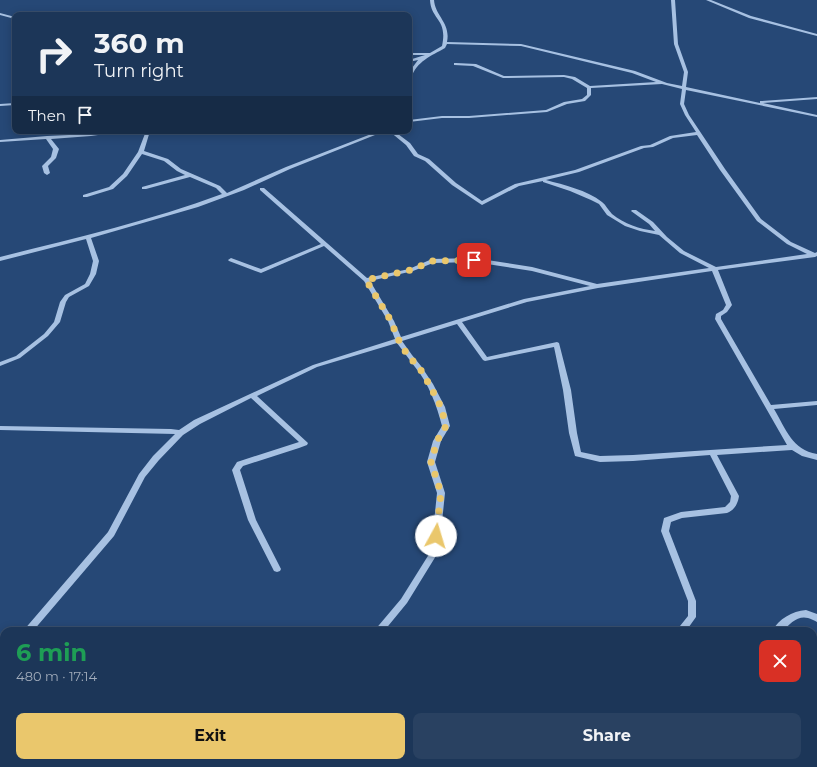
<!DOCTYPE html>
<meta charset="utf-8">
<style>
:root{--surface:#1c3658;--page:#294161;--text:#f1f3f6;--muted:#a0abba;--line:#3a506e;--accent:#eac76c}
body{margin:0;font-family:Montserrat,sans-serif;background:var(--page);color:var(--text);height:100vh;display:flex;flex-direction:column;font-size:15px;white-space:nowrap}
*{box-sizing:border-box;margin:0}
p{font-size:13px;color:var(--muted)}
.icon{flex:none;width:22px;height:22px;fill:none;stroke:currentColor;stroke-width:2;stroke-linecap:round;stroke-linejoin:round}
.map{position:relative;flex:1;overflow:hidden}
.panel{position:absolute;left:0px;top:627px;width:817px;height:140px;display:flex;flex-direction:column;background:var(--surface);border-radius:12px 12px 0 0;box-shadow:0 2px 10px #0003,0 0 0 1px var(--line)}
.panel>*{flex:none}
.top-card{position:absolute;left:12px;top:12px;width:400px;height:122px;border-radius:8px;box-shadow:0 2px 10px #0003,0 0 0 1px var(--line);background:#1c3658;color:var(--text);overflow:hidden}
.pin{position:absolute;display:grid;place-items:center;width:34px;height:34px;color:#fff;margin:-17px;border-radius:8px;box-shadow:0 2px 6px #0006}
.me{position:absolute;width:44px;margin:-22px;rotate:6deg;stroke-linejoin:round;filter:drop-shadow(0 0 3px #0008)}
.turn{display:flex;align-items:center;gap:14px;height:84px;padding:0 16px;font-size:18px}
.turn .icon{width:52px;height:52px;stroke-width:2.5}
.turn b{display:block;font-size:28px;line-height:34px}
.then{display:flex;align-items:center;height:38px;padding:0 16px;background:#0003;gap:8px;font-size:15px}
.round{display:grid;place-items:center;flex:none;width:42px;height:42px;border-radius:8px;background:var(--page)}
.summary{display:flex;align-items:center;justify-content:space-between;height:68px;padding:0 16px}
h1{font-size:24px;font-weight:700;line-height:30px;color:#1e9e55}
.cta{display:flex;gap:8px;margin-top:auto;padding:8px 16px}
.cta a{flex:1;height:46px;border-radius:8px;background:var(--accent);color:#111;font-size:16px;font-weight:700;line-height:46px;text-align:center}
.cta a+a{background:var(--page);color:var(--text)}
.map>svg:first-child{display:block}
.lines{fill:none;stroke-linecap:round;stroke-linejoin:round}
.minor{fill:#a7c1e2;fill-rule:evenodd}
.route{stroke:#eac76c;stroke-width:7;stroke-dasharray:0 12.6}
</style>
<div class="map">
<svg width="817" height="767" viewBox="0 0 817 767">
<rect width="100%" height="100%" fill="#264876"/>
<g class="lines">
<path class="minor" d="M430 0H434C435 16 451 23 447 42L521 44 635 71 667 83 682 86 684 72 674 44 671 0H675L678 44 688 72 686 87 760 103V101H762L817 97V99L763 103 817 115V117L686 90 684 104 689 115 725 169 761 219 791 242 815 253 817 252V256L815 257 718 270 732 305 727 312 721 316V319L771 405 817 401V405L774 409C786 429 792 450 817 454V460L802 456 792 450 717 455 739 496C738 503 735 510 727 513L682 518 671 522 669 531 696 601V617L686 631H676L688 616V601L661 531 664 518 681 512 725 507 730 502 731 496 710 455 633 461 600 462 575 456 569 433 563 390 554 347 485 361 483 360 457 324 402 341 412 355 421 366 433 384 445 407 450 426 441 441 435 462 445 493 439 551 407 603 384 631H374L401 599 431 551 437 493 427 462 433 441 442 426C437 406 429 384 415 367 409 359 403 351 397 343L317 367 257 396 308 443 307 445 299 448 243 466 240 470 256 520 281 569 280 571 277 572 274 571 248 520 232 470 237 462 299 442 251 398 200 424 183 435 159 460 145 477 114 536 33 631H23L108 532 139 474 153 456 175 434 0 430V426L171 429 179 430 194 420 313 365 395 339 388 321 364 281 324 246 261 273 229 261 228 260 231 258 261 269 321 244 260 190V188H264L367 278 409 269 432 259 474 258 532 267 597 284 709 268 680 253 659 235 640 231 625 226 607 215 599 204 591 200 570 191 543 182V181L519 186 482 205 452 185 425 161 414 156 406 145 389 131H394L410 143 418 154 429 159 456 183 482 201 515 184 575 170 641 146 650 145 670 136 696 132 685 115 680 104 682 89 662 84 591 88V95L585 101 567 104 547 112 469 118H442L409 122V120L442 116H469L546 110 564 102 582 99 587 95V88L572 79 564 77 503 78 473 66 454 65V63H456L476 64 504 76 564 75 575 77 590 86 656 82 632 73 521 46 447 44 445 48C431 56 417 61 411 78L409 79V72L418 60 409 62V60L425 55H409V53H430L442 46C448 19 431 20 430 0ZM697 135 720 170 757 221 787 244 807 254 716 267 684 251 667 237 653 222 636 210H632L631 211 649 224 655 231C640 229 624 224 612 214 608 210 606 205 602 202 587 190 564 185 546 180L579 172 644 148 653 147 673 138ZM474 262 532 271 590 286 524 299 401 337 394 321 370 281 413 271 433 263ZM712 271 726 305 723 310 716 314 715 319 787 445 633 455 600 456 581 452 577 433 571 390 559 343 557 342 487 357 462 322 527 302 598 288Z
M706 0H711L751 16 817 34V36L749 18Z
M0 13 15 17V19L0 15Z
M15 103V105L0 106V104Z
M109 131H121L119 132 91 136 51 139 59 149 56 158 48 166 50 173 47 175 44 173 42 166 51 157 53 149 46 139 0 142V140L47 136 91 134Z
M146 131H150L144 151 168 159 181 169 220 186 227 193 286 167 379 131H385L290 169 244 190 198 207 91 238 99 261 96 274 89 286 69 297 66 302 60 322 48 336 20 358 0 366V362L16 356 44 334 54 322 60 302 65 295 85 284 90 274 93 261 86 239 0 261V257C75 238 150 221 222 194L216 188 190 177 146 189H142V187L185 175 177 171 164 161 142 154 127 176 113 189 87 197H83V195L109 187 123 174 138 152Z
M806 610 817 614V622C814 620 811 619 808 618 798 615 789 624 783 631H772C779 619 792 611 806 610Z
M4 655V665L0 667V657Z
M95 763H107L109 767H97Z
M275 763H286L284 767H273Z
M564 763H576L574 767H562Z"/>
</g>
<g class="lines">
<path class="route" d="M436 536 441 493 431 462 437 441 446 426 441 407 429 384 419 367 408 356 398 339 391 321 366 280 411 270 432 261 474 260"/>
</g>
</svg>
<div class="pin" style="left:474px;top:260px;background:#d93025"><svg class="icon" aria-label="arrive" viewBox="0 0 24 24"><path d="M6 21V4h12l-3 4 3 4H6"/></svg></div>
<svg class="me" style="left:436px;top:536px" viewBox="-20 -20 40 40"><circle r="19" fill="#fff"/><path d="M0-13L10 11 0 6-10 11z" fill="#eac76c"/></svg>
<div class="top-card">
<div class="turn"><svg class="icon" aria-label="right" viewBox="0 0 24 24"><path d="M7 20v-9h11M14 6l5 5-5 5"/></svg><div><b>360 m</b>Turn right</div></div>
<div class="then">Then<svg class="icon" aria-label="arrive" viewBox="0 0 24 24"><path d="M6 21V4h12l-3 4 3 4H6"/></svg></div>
</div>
<section class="panel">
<div class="summary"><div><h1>6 min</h1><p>480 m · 17:14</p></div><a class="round" style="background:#d93025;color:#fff"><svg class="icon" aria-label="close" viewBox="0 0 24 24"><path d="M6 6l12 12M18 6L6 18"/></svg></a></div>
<div class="cta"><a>Exit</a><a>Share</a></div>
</section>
</div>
